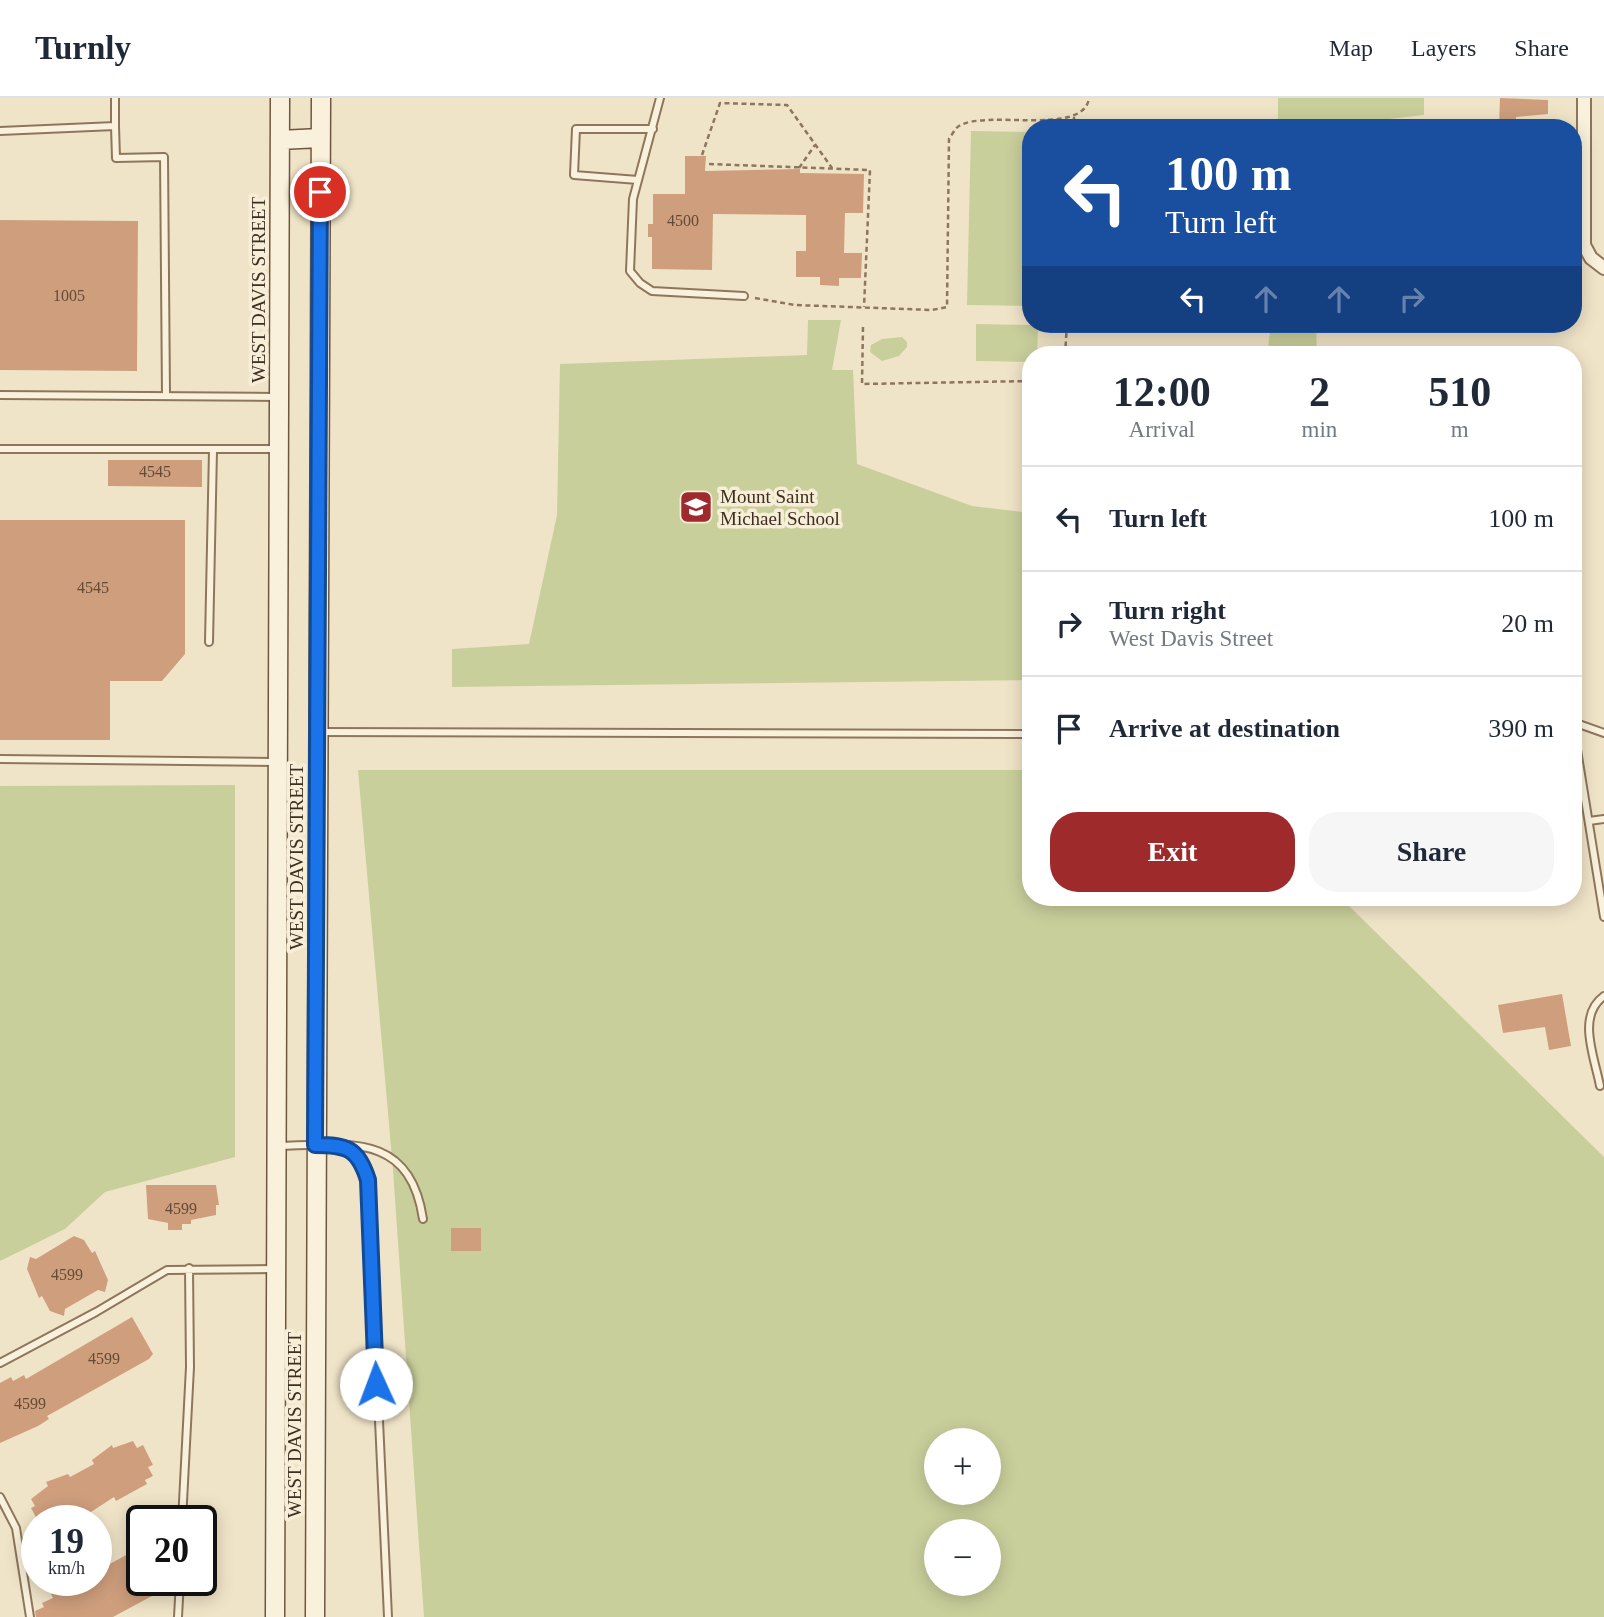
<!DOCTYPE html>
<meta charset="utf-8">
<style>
:root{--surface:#fff;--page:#f6f6f7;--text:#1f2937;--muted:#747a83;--line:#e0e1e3;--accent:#9e2a2b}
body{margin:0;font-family:Georgia,serif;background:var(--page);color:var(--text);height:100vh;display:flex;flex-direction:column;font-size:26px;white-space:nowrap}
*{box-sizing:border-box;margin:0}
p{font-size:23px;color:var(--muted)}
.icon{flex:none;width:38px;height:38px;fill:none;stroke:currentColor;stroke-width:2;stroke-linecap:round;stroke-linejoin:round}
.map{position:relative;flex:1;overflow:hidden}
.side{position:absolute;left:1022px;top:248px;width:560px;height:560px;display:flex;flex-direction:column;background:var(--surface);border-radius:28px;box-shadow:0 4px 18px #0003}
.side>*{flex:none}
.guide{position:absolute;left:1022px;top:21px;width:560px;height:214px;border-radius:28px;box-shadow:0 4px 18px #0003;background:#1a4fa0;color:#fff;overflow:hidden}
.buttons{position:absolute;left:924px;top:1330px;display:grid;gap:14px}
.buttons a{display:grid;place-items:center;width:77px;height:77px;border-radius:50%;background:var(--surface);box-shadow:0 4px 18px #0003;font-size:35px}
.speed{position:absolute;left:21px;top:1407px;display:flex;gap:14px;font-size:35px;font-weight:700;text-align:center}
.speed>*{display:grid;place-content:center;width:91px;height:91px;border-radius:50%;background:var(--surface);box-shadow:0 4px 18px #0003;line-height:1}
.speed small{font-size:18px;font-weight:400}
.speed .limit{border:4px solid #111;border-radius:10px;background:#fff;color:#111}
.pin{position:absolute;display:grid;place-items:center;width:60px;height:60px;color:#fff;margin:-30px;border:4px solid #fff;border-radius:50%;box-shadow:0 2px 7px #0007}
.me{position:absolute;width:77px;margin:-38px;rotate:358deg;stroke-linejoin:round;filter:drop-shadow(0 0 5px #0008)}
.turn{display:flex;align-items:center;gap:24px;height:147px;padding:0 28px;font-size:32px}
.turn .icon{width:91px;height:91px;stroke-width:2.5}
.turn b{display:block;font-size:49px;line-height:60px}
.lanes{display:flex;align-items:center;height:66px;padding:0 28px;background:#0003;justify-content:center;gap:35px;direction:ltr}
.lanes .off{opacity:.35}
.eta{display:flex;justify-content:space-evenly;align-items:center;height:119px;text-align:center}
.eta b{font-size:42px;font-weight:700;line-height:49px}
.primary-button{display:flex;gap:14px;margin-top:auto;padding:14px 28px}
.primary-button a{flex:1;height:80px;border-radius:28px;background:var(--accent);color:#fff;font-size:28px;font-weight:700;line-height:80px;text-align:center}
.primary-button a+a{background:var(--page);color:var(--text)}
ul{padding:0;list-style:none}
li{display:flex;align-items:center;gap:21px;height:105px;padding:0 28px;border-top:2px solid var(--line)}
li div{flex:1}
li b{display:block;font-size:26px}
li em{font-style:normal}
header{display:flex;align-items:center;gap:42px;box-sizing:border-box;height:98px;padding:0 35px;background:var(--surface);border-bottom:2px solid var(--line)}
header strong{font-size:33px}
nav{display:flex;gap:38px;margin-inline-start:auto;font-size:24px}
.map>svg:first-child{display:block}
.green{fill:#c9cf9b;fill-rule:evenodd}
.building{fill:#cf9f7d}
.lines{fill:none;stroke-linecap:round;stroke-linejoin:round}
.lane-casing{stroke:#8d765c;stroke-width:10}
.street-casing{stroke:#8d765c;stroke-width:16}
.secondary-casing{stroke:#6f573f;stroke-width:21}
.path{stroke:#8d765c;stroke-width:2.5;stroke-dasharray:5 3.5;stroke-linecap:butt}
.lane{stroke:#faf1dc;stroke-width:6}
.street{stroke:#faf1dc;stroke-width:12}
.secondary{stroke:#faf1dc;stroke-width:18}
.route-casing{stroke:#114b97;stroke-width:18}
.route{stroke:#1a73e8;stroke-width:12}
.labels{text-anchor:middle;stroke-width:7;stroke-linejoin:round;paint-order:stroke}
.number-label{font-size:16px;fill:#624a37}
.street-label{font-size:19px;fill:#3d2e20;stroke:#f7eed8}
.poi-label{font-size:19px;fill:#3d2e20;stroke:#f7eed8;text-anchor:start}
</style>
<header>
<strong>Turnly</strong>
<nav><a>Map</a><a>Layers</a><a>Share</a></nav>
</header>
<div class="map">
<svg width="1604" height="1519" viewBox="0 0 1604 1519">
<rect width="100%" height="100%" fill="#f0e4c8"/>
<path class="green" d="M1278 0H1424V17L1310 30H1278Z
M971 33 1031 34V208L967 207Z
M808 222H841L832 272H853L857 366 972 408 1031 415V582L452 589V551L529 546 557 417 560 266 807 257Z
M976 226 1038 227 1037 257H1031V264L976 263Z
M1271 226H1316L1317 257H1267Z
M902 239 907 244V249L899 258 882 263 870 254 871 247 882 241Z
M358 672H1031V800H1341L1604 1059V1519H424L393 1072ZM936 1342H989V1395H936ZM936 1433H989V1486H936Z
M235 687V1059L105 1094 65 1131 0 1163V688Z"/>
<path class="building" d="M1500 0 1548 2V16L1516 19V30H1499Z
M685 58H706L705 73 800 71V75L864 76 863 115H845L844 155H862L861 180H839V188L820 187V179H796V153H806V117L713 116 712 172 652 171V139H648V126H653V96H685Z
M0 122 138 123 137 273 0 272Z
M108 362H202V389L108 388Z
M0 422H185V556L162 583H110V642H0Z
M1562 896 1571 948 1549 952 1545 929 1503 935 1498 907Z
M146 1087H216L219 1107H216V1117L191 1122V1126H182V1132H168V1125L148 1121Z
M451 1130H481V1153H451Z
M74 1138 84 1142 92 1155 95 1153 108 1182 105 1194 98 1192 65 1211 64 1218 50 1213 42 1198 39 1200 27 1171 30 1159 36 1161Z
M132 1219 153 1256 149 1261 47 1318 49 1321 38 1328 0 1345V1285L11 1279 13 1283 24 1277 26 1281Z
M133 1343 137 1350 143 1347 153 1367 148 1369 153 1378 145 1382 147 1386 116 1403 114 1399 77 1423H38L31 1410 35 1408 31 1401 48 1388 46 1384 68 1376 70 1379 94 1366 92 1362 112 1347 113 1350Z
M138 1455 142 1462V1482H171L150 1493 152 1498 113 1519H36L35 1513 44 1509 42 1505 53 1500 51 1496 83 1482H102L97 1473 128 1456 130 1459Z"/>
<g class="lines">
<defs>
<path id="lane" d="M660 0 633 101 630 173 640 185 652 193 744 198
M115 28 116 60 164 59 166 298
M0 33 115 28V0
M638 82 574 77 576 31H653
M0 297 278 299
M0 351H278
M209 544 213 352
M1573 624 1604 635
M1573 627 1604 819
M319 634 1031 636
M0 661 276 664
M1589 723 1604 721
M1600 988C1595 960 1576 918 1604 898
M342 1047 363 1065 368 1082 388 1519
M278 1048C348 1046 410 1034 423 1121
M0 1265 96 1214 167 1172 274 1171
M0 1399 16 1430 30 1519
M182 1423 190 1269 189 1170
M178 1519 180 1482"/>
<path id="street" d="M1584 0V147L1591 160 1604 170"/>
<path id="secondary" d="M280 42 320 40
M275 1519 280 0
M315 1519 321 0"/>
</defs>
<use href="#lane" class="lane-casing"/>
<use href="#street" class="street-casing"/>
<use href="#secondary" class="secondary-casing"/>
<path class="path" d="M1074 30V19
M702 57 720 5 787 7 832 70
M709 66 870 72 864 209
M799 70 815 47
M755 200 795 207 932 212 947 209 949 41C952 37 955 30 959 28 986 11 1084 39 1089 0
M863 229 862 286 1031 283
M1065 257 1067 226"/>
<use href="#lane" class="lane"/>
<use href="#street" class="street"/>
<use href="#secondary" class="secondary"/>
</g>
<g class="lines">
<defs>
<path id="route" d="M320 94 315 1047C347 1047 358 1050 368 1082L376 1286"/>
</defs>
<use href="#route" class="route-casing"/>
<use href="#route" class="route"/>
</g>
<defs>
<symbol id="school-square" viewBox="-11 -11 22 22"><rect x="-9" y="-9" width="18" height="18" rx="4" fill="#9e2a2b" stroke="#f7eed8"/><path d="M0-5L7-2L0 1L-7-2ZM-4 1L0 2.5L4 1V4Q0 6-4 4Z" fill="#fff"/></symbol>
</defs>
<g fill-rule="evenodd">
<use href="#school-square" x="677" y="390" width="38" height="38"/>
</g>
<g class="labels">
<g class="number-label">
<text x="683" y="128">4500</text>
<text x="69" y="203">1005</text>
<text x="155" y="379">4545</text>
<text x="93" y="495">4545</text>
<text x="181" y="1116">4599</text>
<text x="67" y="1182">4599</text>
<text x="104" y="1266">4599</text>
<text x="30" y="1311">4599</text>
</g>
<g class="street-label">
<text transform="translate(258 192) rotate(-90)" y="7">WEST DAVIS STREET</text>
<text transform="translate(296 759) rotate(-90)" y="7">WEST DAVIS STREET</text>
<text transform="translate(294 1327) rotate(-90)" y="7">WEST DAVIS STREET</text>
</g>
<g class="poi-label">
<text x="720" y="405">Mount Saint<tspan x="720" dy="22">Michael School</tspan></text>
</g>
</g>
</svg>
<div class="buttons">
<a>+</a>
<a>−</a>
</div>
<div class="speed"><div>19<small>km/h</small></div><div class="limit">20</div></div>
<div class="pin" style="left:320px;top:94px;background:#d93025"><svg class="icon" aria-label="arrive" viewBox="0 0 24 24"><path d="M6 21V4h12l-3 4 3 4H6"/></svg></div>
<svg class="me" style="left:376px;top:1286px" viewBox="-20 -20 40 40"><circle r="19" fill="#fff"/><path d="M0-13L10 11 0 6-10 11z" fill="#1a73e8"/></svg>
<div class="guide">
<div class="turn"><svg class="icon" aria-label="left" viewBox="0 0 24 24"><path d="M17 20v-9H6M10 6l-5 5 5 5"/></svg><div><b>100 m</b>Turn left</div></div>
<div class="lanes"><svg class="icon" aria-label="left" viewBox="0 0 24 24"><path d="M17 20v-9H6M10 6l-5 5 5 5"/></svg><svg class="icon off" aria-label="ahead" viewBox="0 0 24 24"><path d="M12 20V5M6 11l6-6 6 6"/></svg><svg class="icon off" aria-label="ahead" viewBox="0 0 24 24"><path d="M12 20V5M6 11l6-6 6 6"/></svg><svg class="icon off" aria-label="right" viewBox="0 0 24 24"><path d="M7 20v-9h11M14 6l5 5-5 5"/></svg></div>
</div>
<section class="side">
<div class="eta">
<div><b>12:00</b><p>Arrival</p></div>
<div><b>2</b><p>min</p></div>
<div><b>510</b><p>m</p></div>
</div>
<ul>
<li><svg class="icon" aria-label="left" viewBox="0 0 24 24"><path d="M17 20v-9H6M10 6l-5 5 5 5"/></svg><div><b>Turn left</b></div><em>100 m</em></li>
<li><svg class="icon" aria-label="right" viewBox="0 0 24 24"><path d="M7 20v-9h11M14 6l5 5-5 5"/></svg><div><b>Turn right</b><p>West Davis Street</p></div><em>20 m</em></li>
<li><svg class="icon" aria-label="arrive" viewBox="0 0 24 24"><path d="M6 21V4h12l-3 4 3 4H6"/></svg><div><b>Arrive at destination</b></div><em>390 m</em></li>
</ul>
<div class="primary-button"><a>Exit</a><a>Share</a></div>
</section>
</div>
